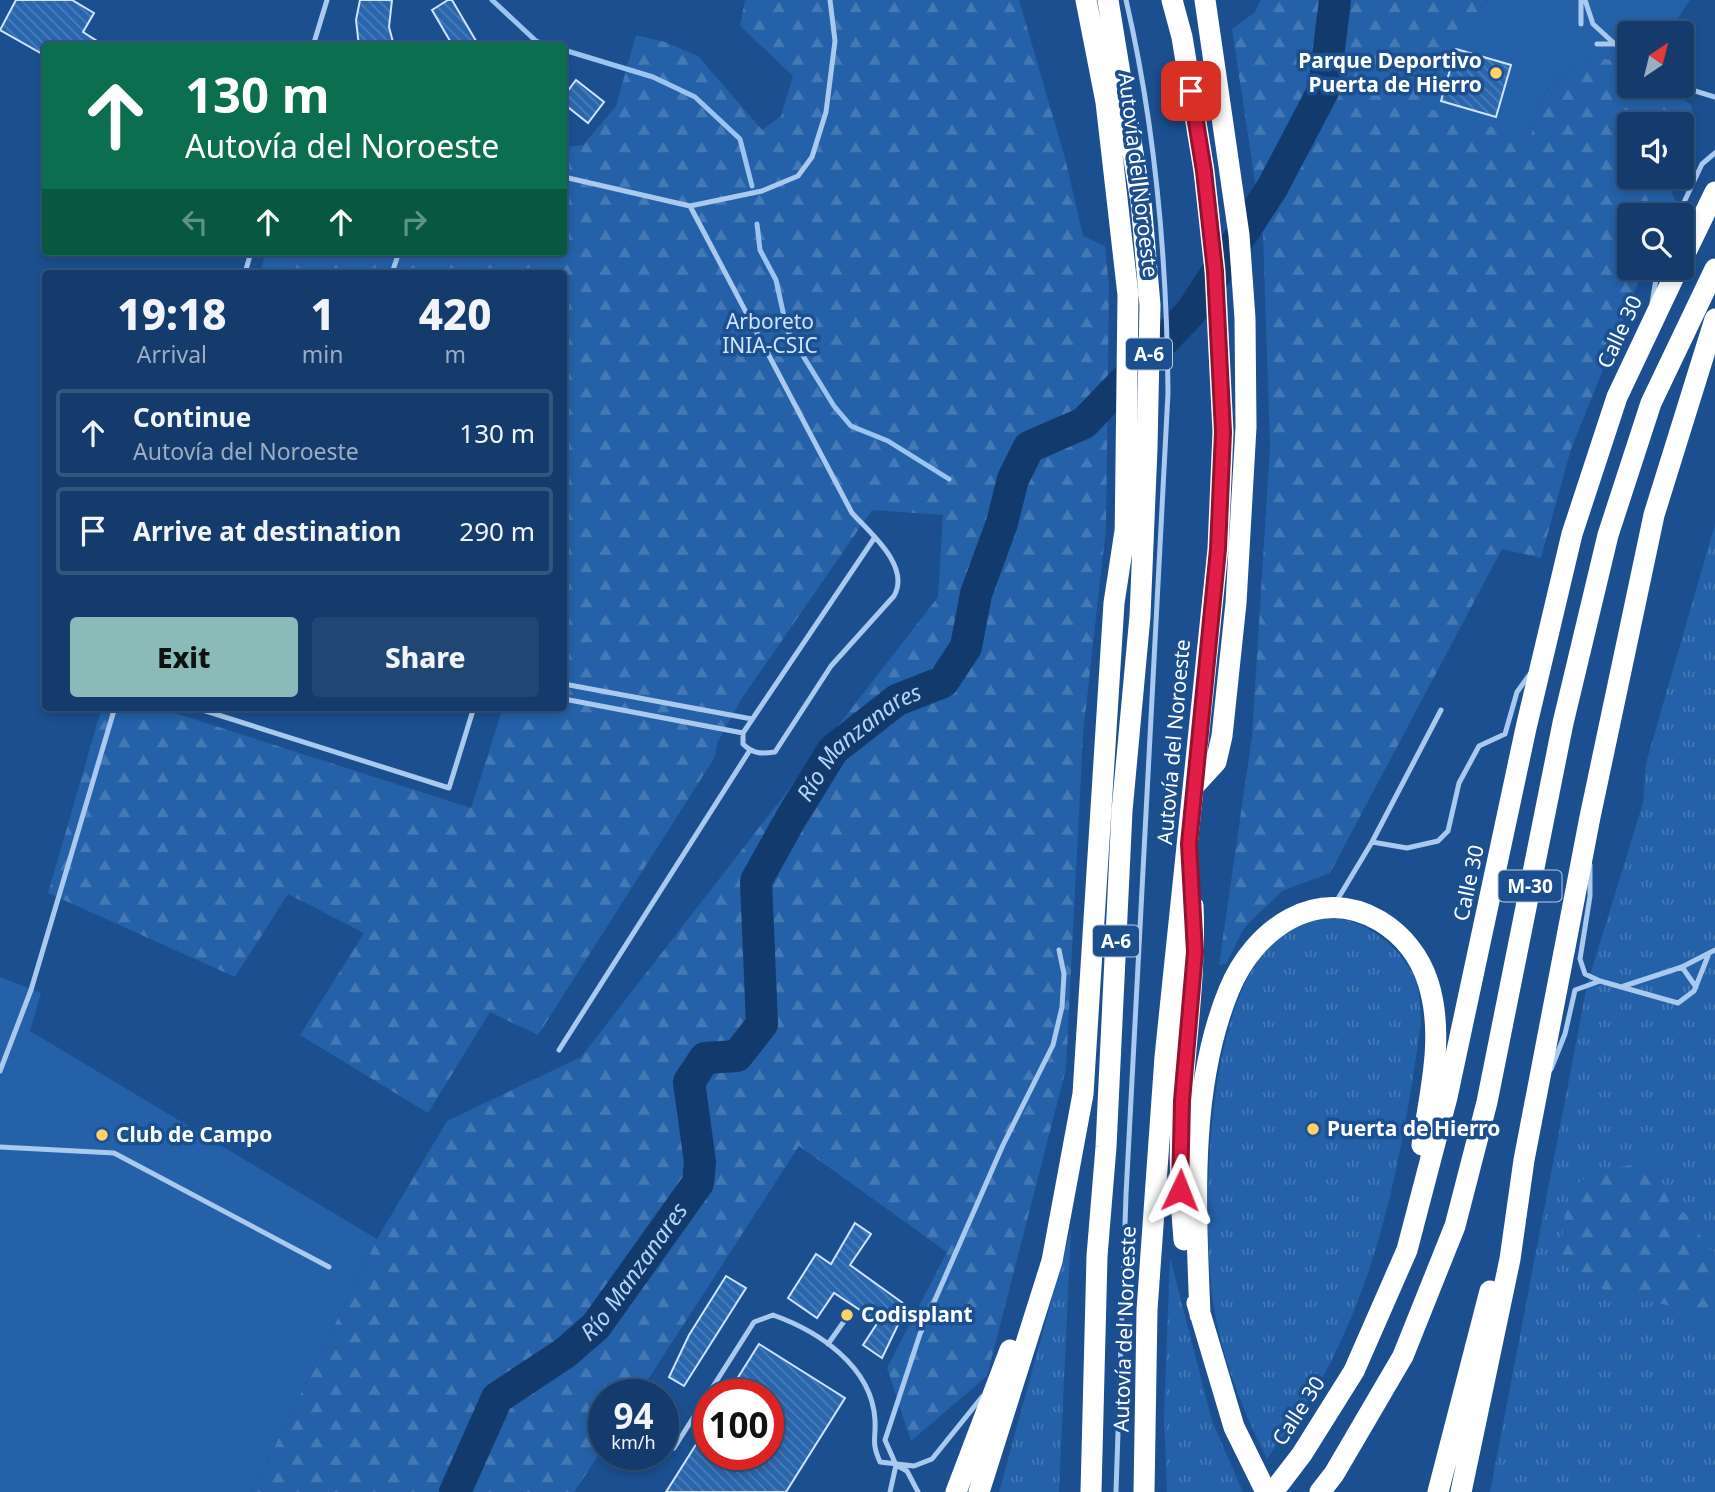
<!DOCTYPE html>
<meta charset="utf-8">
<style>
:root{--surface:#143b6b;--page:#214673;--text:#f1f3f6;--muted:#9dadc1;--line:#33557e;--accent:#8bbbb9}
body{margin:0;font-family:"Noto Sans",sans-serif;background:var(--page);color:var(--text);height:100vh;display:flex;flex-direction:column;font-size:26px;white-space:nowrap}
*{box-sizing:border-box;margin:0}
p{font-size:23px;color:var(--muted)}
.icon{flex:none;width:38px;height:38px;fill:none;stroke:currentColor;stroke-width:2;stroke-linecap:round;stroke-linejoin:round}
.map{position:relative;flex:1;overflow:hidden}
.sheet{position:absolute;left:42px;top:270px;width:525px;height:441px;display:flex;flex-direction:column;background:var(--surface);border-radius:7px;box-shadow:0 4px 10px #0003,0 0 0 2px var(--line)}
.sheet>*{flex:none}
.banner{position:absolute;left:42px;top:42px;width:525px;height:214px;border-radius:7px;box-shadow:0 4px 10px #0003,0 0 0 2px var(--line);background:#0b6e4f;color:#fff;overflow:hidden}
.needle{width:46px;rotate:35deg}
.buttons{position:absolute;left:1617px;top:21px;display:grid;gap:14px}
.buttons a{display:grid;place-items:center;width:77px;height:77px;border-radius:7px;background:var(--surface);box-shadow:0 4px 10px #0003,0 0 0 2px var(--line);font-size:35px}
.speed{position:absolute;left:588px;top:1379px;display:flex;gap:14px;font-size:35px;font-weight:700;text-align:center}
.speed>*{display:grid;place-content:center;width:91px;height:91px;border-radius:50%;background:var(--surface);box-shadow:0 4px 10px #0003,0 0 0 2px var(--line);line-height:1}
.speed small{font-size:18px;font-weight:400}
.speed .limit{border:10px solid #d22;background:#fff;color:#111}
.pin{position:absolute;display:grid;place-items:center;width:60px;height:60px;color:#fff;margin:-30px;border-radius:14px;box-shadow:0 4px 10px #0006}
.me{position:absolute;width:77px;margin:-38px;rotate:2deg;stroke-linejoin:round;filter:drop-shadow(0 0 5px #0008)}
.turn{display:flex;align-items:center;gap:24px;height:147px;padding:0 28px;font-size:32px}
.turn .icon{width:91px;height:91px;stroke-width:2.5}
.turn b{display:block;font-size:49px;line-height:60px}
.lanes{display:flex;align-items:center;height:66px;padding:0 28px;background:#0003;justify-content:center;gap:35px;direction:ltr}
.lanes .off{opacity:.35}
.eta{display:flex;justify-content:space-evenly;align-items:center;height:119px;text-align:center}
.eta b{font-size:42px;font-weight:800;line-height:49px}
.action{display:flex;gap:14px;margin-top:auto;padding:14px 28px}
.action a{flex:1;height:80px;border-radius:7px;background:var(--accent);color:#111;font-size:28px;font-weight:800;line-height:80px;text-align:center}
.action a+a{background:var(--page);color:var(--text)}
ul{padding:0;list-style:none}
li{display:flex;align-items:center;gap:21px;height:88px;margin:0 14px 10px;padding:0 14px;border:4px solid var(--line);border-radius:7px}
li div{flex:1}
li b{display:block;font-size:26px}
li em{font-style:normal}
.map>svg:first-child{display:block}
.grass{fill:url(#grass-tufts)}
.forest{fill:url(#forest-firs)}
.pitch{fill:#2461a8}
.lines{fill:none;stroke-linecap:round;stroke-linejoin:round}
.stream{stroke:#9cc4f0;stroke-width:5}
.river{stroke:#123a6d;stroke-width:32}
.building{fill:url(#building-back-hatch);stroke:#cfe3fa;stroke-width:2}
.lane{stroke:#a9c9ee;stroke-width:5}
.highway{stroke:#fff;stroke-width:21}
.route-casing{stroke:#92132f;stroke-width:18}
.route{stroke:#e11d48;stroke-width:12}
.poi-dot{fill:#ffd166;stroke:#1b4f8f;stroke-width:2.5}
.labels{text-anchor:middle;stroke-width:7;stroke-linejoin:round;paint-order:stroke}
.shield{fill:#1b4f8f;stroke:#bbcadd;stroke-width:2}
.shield-label{font-size:19px;font-weight:bold;fill:#fff}
.poi-label{font-size:21px;font-weight:bold;fill:#fff;stroke:#1b4f8f;text-anchor:start}
.street-label{font-size:21px;fill:#fff;stroke:#1b4f8f}
.park-label{font-size:21px;fill:#cfe3fa;stroke:#1b4f8f}
.water-label{font-size:23px;font-style:italic;fill:#b5d3f5;stroke:#1b4f8f}
</style>
<div class="map">
<svg width="1715" height="1492" viewBox="0 0 1715 1492">
<defs>
<pattern id="grass-tufts" width="24" height="20" patternUnits="userSpaceOnUse" patternTransform="scale(1.75)"><rect width="24" height="20" fill="#2461a8"/><path d="M3 7l-1-3M5 7V3M7 7l1-3M15 17l-1-3M17 17v-4M19 17l1-3" fill="none" stroke="#4579b5"/></pattern>
<pattern id="forest-firs" width="22" height="20" patternUnits="userSpaceOnUse" patternTransform="scale(1.75)"><rect width="22" height="20" fill="#2461a8"/><path d="M5 1l3.5 6h-7zM16 11l3.5 6h-7z" fill="#4579b5"/></pattern>
<pattern id="building-back-hatch" width="6" height="6" patternUnits="userSpaceOnUse" patternTransform="scale(1.75)"><rect width="6" height="6" fill="#2a66ad"/><path d="M-1 5l2 2M0 0l6 6M5-1l2 2" fill="none" stroke="#4a7db9"/></pattern>
</defs>
<rect width="100%" height="100%" fill="#1b4f8f"/>
<path class="grass" d="M1715 524V1492H1490L1587 985 1643 803 1646 763Z
M1329 917C1364 919 1401 946 1415 979 1420 993 1420 1008 1421 1023 1404 1144 1383 1266 1324 1375 1308 1405 1285 1432 1267 1459 1241 1406 1219 1352 1212 1293 1202 1207 1206 1006 1272 944 1288 928 1307 921 1329 917Z
M1071 1229 1059 1492H999Z
M1170 1257 1212 1421 1243 1492H1167L1164 1416Z"/>
<path class="forest" d="M745 0H1019L1065 158 1083 236 1105 246 1109 287 1106 528 1083 734 1066 1069 987 1376 911 1441 887 1368 947 1252 799 1146 638 1395H604V1447L574 1492H252L377 1239 447 1121 581 1057 938 597 943 515 872 510 740 701 717 743 715 757 538 1035 490 1012 428 1113 300 1035 364 933 288 894 235 977 48 893 102 707H156L471 808 503 707H564V273H260L266 252H564V147L583 145 616 106 636 35 665 42 698 56 762 130 781 116 793 76 740 26Z
M1261 0H1488L1433 61 1530 138C1534 126 1536 111 1542 100 1559 68 1596 46 1629 67V86H1661L1691 104 1696 139 1682 164V124H1629V177H1675L1669 186 1676 203 1671 215H1629V268H1644L1571 449 1541 558 1502 549 1330 873 1282 891 1244 928 1226 964 1219 965 1252 736 1270 446 1263 235 1232 29 1254 13Z
M1650 1156 1671 1206 1685 1213 1708 1248 1715 1252V1338L1692 1315 1677 1307 1608 1293 1563 1259C1560 1244 1563 1231 1565 1216 1571 1160 1614 1178 1650 1156Z"/>
<path class="pitch" d="M1488 0H1690L1668 33H1629V67C1596 46 1558 68 1542 100 1536 111 1534 126 1530 138L1419 106C1427 79 1434 52 1456 31 1467 20 1478 13 1488 0Z
M0 977 41 993 30 1031 377 1239 252 1492H0Z"/>
<g class="lines">
<path class="stream" d="M492 0 536 41 549 46
M564 50 653 77 695 97 740 139 752 186
M757 224 760 250 776 280 787 330 834 406 851 426 888 441 949 479
M994 507 1004 518"/>
<path class="river" id="s1" d="M455 1492 497 1398 565 1353 596 1326 698 1183 700 1162 689 1082 705 1058 737 1056 762 1024 756 881 791 818 833 750 897 700 943 682 966 647 976 594 1002 523 1013 479 1029 447 1084 423 1191 312 1272 188 1324 89 1335 0"/>
</g>
<path class="building" d="M16 0H72L94 13 83 32 105 46H46V56L0 30Z
M360 0H392L389 27 394 46H359L356 20Z
M448 0H452L479 46H453L432 10Z
M1456 49 1511 65 1496 117 1441 101Z
M576 80 604 102 588 123 564 104V96Z
M855 1223 871 1234 850 1265 907 1306 882 1358 863 1345 878 1322 834 1293 817 1318 788 1298 816 1254 831 1264Z
M726 1276 746 1288 684 1386 669 1377 689 1335Z
M759 1344 845 1398 786 1492H666L709 1424V1454H768V1395H727Z"/>
<g class="lines">
<path class="lane" d="M1581 0V24
M1585 0 1593 24 1629 57
M1597 44H1612
M313 46 327 0
M1679 86 1715 97
M564 177 690 206 762 191 798 176 812 157 826 112 835 41 830 0
M690 206 852 513C870 533 911 566 894 596L831 666 775 752C761 754 753 754 743 744V733L875 537
M1678 215 1702 164 1715 153
M245 273 251 252
M392 273 399 252
M1652 303 1658 268
M564 684 752 719
M564 699 743 733
M193 707 449 788 474 707
M473 711 484 707
M1372 842 1441 710
M1590 865V896L1580 959 1585 974 1600 981 1678 1003 1694 991 1708 956
M1336 902 1372 842 1407 848 1438 841 1448 831 1459 783 1479 746 1505 734 1517 692 1530 674
M1682 967 1696 987
M1624 986 1682 967 1715 950
M559 1050 750 750
M1551 1069 1565 1034 1575 990 1600 981
M0 1071 31 990 115 707
M0 1147 114 1153 329 1267
M828 1344 845 1320
M674 1448 754 1322 773 1315C818 1331 872 1366 875 1420 876 1440 871 1441 880 1462L914 1466 932 1459 982 1397
M898 1466 907 1471 918 1492
M890 1492 896 1465 885 1440 920 1334 1003 1145 1053 1045 1062 1007 1064 974 1059 950
M1116 1492 1126 1195 1168 393C1167 261 1156 129 1126 0"/>
<path class="highway" d="M1086 0 1106 102 1128 295 1125 545
M1682 260 1715 192
M1193 787 1216 762 1222 736 1236 603 1246 427 1245 318 1239 235 1205 0
M1184 1240C1180 1194 1179 1147 1182 1100 1186 1035 1196 971 1193 906
M1197 1303 1234 1427 1266 1492
M1200 1315C1196 1209 1188 1090 1229 990 1254 929 1317 884 1380 921 1403 935 1420 957 1428 982 1445 1035 1430 1092 1422 1145
M956 1492 1010 1350
M979 1492 1052 1261 1083 1094 1114 603 1125 531
M1091 1492 1097 1256 1106 1147 1122 811 1140 616 1147 448 1150 305 1141 202 1108 0
M1144 1492 1147 1310 1165 1057 1218 549 1223 432 1215 271 1204 171 1182 37 1172 0
M1273 1492 1302 1454 1354 1371 1407 1250 1447 1097 1526 728 1572 534 1617 397 1678 268
M1320 1492 1334 1474 1403 1356 1455 1226 1487 1102 1563 723 1608 535 1651 403 1715 269
M1438 1492 1490 1291
M1461 1492 1510 1259 1524 1160 1590 817 1654 515 1715 319"/>
</g>
<g class="lines">
<defs>
<path id="route" d="M1180 1190 1182 1101 1195 952 1189 844 1218 549 1223 432 1215 271 1204 171 1191 91"/>
</defs>
<use href="#route" class="route-casing"/>
<use href="#route" class="route"/>
</g>
<g class="poi-dot">
<circle cx="1496" cy="73" r="7"/>
<circle cx="1313" cy="1129" r="7"/>
<circle cx="102" cy="1135" r="7"/>
<circle cx="847" cy="1315" r="7"/>
</g>
<g class="labels">
<g class="shield">
<rect x="1126" y="338.5" width="46" height="31" rx="5"/>
<rect x="1498.5" y="870.5" width="63" height="31" rx="5"/>
<rect x="1093" y="925.5" width="46" height="31" rx="5"/>
</g>
<g class="shield-label">
<text x="1149" y="361">A-6</text>
<text x="1530" y="893">M-30</text>
<text x="1116" y="948">A-6</text>
</g>
<g class="poi-label">
<text x="1482" y="68" text-anchor="end">Parque Deportivo<tspan x="1482" dy="24">Puerta de Hierro</tspan></text>
<text x="1327" y="1136">Puerta de Hierro</text>
<text x="116" y="1142">Club de Campo</text>
<text x="861" y="1322">Codisplant</text>
</g>
<g class="street-label">
<text transform="translate(1138 175) rotate(83)" y="7">Autovía del Noroeste</text>
<text transform="translate(1620 332) rotate(-65)" y="7">Calle 30</text>
<text transform="translate(1174 742) rotate(-85)" y="7">Autovía del Noroeste</text>
<text transform="translate(1469 883) rotate(-78)" y="7">Calle 30</text>
<text transform="translate(1125 1329) rotate(-88)" y="7">Autovía del Noroeste</text>
<text transform="translate(1299 1411) rotate(-57)" y="7">Calle 30</text>
</g>
<g class="park-label">
<text x="770" y="329">Arboreto<tspan x="770" dy="24">INIA-CSIC</tspan></text>
</g>
<g class="water-label">
<text dy="8" stroke="none"><textPath href="#s1" startOffset="924">Río Manzanares</textPath></text>
<text dy="8" stroke="none"><textPath href="#s1" startOffset="292">Río Manzanares</textPath></text>
</g>
</g>
</svg>
<div class="buttons">
<a><svg class="needle" viewBox="-14 -14 28 28"><path d="M0-13l5 13h-10z" fill="#e53935"/><path d="M0 13l5-13h-10z" fill="#9dadc1"/></svg></a>
<a><svg class="icon" aria-label="sound" viewBox="0 0 24 24"><path d="M4 9h4l5-4v14l-5-4H4zM17 9q2 3 0 6"/></svg></a>
<a><svg class="icon" aria-label="search" viewBox="0 0 24 24"><circle cx="10" cy="10" r="6"/><path d="M15 15l6 6"/></svg></a>
</div>
<div class="speed"><div>94<small>km/h</small></div><div class="limit">100</div></div>
<div class="pin" style="left:1191px;top:91px;background:#d93025"><svg class="icon" aria-label="arrive" viewBox="0 0 24 24"><path d="M6 21V4h12l-3 4 3 4H6"/></svg></div>
<svg class="me" style="left:1180px;top:1190px" viewBox="-20 -20 40 40"><path d="M0-17L14 15 0 8-14 15z" fill="#e11d48" stroke="#fff" stroke-width="4"/></svg>
<div class="banner">
<div class="turn"><svg class="icon" aria-label="ahead" viewBox="0 0 24 24"><path d="M12 20V5M6 11l6-6 6 6"/></svg><div><b>130 m</b>Autovía del Noroeste</div></div>
<div class="lanes"><svg class="icon off" aria-label="left" viewBox="0 0 24 24"><path d="M17 20v-9H6M10 6l-5 5 5 5"/></svg><svg class="icon" aria-label="ahead" viewBox="0 0 24 24"><path d="M12 20V5M6 11l6-6 6 6"/></svg><svg class="icon" aria-label="ahead" viewBox="0 0 24 24"><path d="M12 20V5M6 11l6-6 6 6"/></svg><svg class="icon off" aria-label="right" viewBox="0 0 24 24"><path d="M7 20v-9h11M14 6l5 5-5 5"/></svg></div>
</div>
<section class="sheet">
<div class="eta">
<div><b>19:18</b><p>Arrival</p></div>
<div><b>1</b><p>min</p></div>
<div><b>420</b><p>m</p></div>
</div>
<ul>
<li><svg class="icon" aria-label="ahead" viewBox="0 0 24 24"><path d="M12 20V5M6 11l6-6 6 6"/></svg><div><b>Continue</b><p>Autovía del Noroeste</p></div><em>130 m</em></li>
<li><svg class="icon" aria-label="arrive" viewBox="0 0 24 24"><path d="M6 21V4h12l-3 4 3 4H6"/></svg><div><b>Arrive at destination</b></div><em>290 m</em></li>
</ul>
<div class="action"><a>Exit</a><a>Share</a></div>
</section>
</div>
